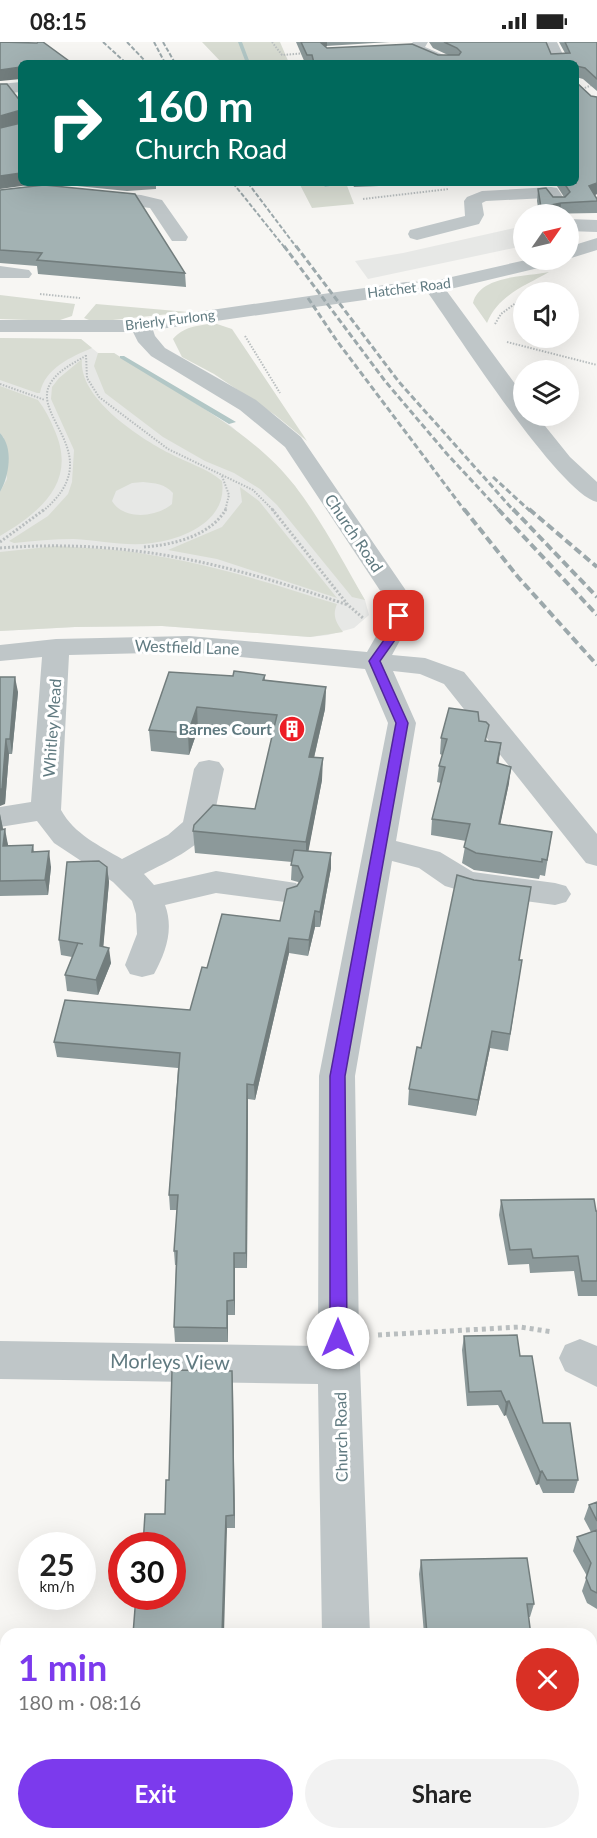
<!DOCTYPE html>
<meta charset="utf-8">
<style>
:root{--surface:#fff;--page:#f2f2f2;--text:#222;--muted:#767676;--accent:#7c3aed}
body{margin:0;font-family:Lato,sans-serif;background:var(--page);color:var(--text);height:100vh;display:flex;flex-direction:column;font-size:22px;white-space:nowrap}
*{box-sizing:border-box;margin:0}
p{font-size:20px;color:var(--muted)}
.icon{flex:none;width:33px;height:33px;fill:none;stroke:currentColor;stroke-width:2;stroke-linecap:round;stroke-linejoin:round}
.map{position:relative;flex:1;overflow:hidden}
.panel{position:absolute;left:0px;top:1586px;width:597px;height:212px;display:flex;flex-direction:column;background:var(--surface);border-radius:18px 18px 0 0;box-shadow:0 6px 24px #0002}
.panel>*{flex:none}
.banner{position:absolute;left:18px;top:18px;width:561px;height:126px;border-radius:9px;box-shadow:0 6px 24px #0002;background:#00695c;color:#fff;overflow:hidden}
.needle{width:39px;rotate:56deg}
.fabs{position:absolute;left:513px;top:162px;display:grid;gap:12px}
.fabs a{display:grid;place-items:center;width:66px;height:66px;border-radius:50%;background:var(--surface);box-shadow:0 6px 24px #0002;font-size:30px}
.speed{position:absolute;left:18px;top:1490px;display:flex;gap:12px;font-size:30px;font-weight:700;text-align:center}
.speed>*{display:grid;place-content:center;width:78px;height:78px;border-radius:50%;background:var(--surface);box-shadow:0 6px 24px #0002;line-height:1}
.speed small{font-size:15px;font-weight:400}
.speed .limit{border:9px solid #d22;background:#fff;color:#111}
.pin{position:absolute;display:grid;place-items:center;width:51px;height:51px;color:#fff;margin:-26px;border-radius:12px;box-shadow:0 3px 9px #0006}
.me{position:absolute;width:66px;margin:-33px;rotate:0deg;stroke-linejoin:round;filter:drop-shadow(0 0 4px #0008)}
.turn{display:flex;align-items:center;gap:21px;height:126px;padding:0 18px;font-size:27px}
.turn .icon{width:78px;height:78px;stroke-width:2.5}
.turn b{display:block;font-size:42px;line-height:51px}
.round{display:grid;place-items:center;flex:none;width:63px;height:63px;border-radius:32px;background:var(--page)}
.summary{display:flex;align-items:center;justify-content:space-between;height:102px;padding:0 18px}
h1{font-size:36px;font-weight:700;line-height:45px;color:var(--accent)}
.button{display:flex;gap:12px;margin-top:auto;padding:12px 18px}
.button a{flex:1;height:69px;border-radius:36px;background:var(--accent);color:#fff;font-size:24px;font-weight:700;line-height:69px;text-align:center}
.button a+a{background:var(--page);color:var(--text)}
.status{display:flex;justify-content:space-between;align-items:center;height:42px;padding:0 30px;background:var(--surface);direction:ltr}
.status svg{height:16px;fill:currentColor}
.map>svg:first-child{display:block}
.built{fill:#e7e8e6}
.green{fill:#d8dcd2;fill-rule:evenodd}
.water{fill:#b2c7c6}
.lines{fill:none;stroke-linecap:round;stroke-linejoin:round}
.stream{fill:#b2c7c6;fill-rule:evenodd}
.path-far2{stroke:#b9bebf;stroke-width:2;stroke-dasharray:1.5 1.5;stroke-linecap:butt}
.path-far1{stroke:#b9bebf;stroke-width:3;stroke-dasharray:2 2;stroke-linecap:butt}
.path{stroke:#b9bebf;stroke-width:5;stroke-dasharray:4 4;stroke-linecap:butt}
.minor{fill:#bfc6c8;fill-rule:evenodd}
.rail-far2{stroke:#9ca8ab;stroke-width:2;stroke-dasharray:4.5 2;stroke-linecap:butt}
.rail-far1{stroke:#9ca8ab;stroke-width:3;stroke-dasharray:6 3;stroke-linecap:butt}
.rail{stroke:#9ca8ab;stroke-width:4;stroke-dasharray:8 4;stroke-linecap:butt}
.wall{fill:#8c999a}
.shaded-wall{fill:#727d7d}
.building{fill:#a3b2b3;stroke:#727d7d;stroke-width:1.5}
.route{fill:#7c3aed;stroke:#51269a;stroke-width:1.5}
.labels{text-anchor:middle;stroke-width:6;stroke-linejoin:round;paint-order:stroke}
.far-street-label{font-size:14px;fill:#607a80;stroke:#fff}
.street-label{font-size:16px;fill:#607a80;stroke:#fff}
.poi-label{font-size:16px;font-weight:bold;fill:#607a80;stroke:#fff;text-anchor:end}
.near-street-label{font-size:20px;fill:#607a80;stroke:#fff}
</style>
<div class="status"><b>08:15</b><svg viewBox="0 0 49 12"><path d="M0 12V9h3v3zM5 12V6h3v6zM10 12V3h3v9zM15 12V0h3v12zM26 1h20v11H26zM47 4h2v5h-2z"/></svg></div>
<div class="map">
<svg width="597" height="1796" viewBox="0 0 597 1796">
<rect width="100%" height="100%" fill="#f7f6f3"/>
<path class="built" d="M523 184V204L368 237 355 219 403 211Z
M0 296 81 297 98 311H114L231 384 280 428 295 444 365 558 369 573 354 586 328 593 310 595 162 584 75 585 0 589Z"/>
<path class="green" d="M202 0H280L289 21H222Z
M299 141H346L354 162 312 166Z
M549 230C525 244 498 253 487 281L473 261C480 233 525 235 549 230Z
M0 253 75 262 72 274 57 279 0 277Z
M96 262 188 270 94 280 84 276Z
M214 281 232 287 307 399 275 373 214 332 182 315 173 297C184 284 198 284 214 281Z
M0 296 81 297 92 306C71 315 45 326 40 351H37L0 338Z
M98 311H114C174 350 251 387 295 444 322 479 343 520 365 558L352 555 277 463 260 447 234 431 205 419 163 395 105 351 94 324Z
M82 317C78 356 140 396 169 411 187 421 207 426 222 439 228 478 185 497 152 501 126 505 99 498 74 497 53 497 34 499 14 501L9 499 48 474 68 452 72 440 74 408 51 357 52 345 59 336ZM143 440C155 441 165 442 173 451L172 462C157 475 124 479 112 459L116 449 132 441Z
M0 344 38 358C45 367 50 377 54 387 78 439 42 469 0 494V450L7 437 4 396 0 391Z
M240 445 259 459 337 556 217 517 168 508 222 485 242 460Z
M56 504C88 506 120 507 151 513 215 523 276 543 337 562 332 574 336 580 343 590L310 595 162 584 75 585 0 589V510Z"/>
<path class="water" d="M0 391C14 406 9 434 0 450Z"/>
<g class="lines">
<path class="stream" d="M238 0H242L250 21H246Z
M322 141H328L330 144 325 145Z
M120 314H124L236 380 229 382 120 316Z"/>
<path class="path-far2" d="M272 0 282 13 307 11
M582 47 597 41
M363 157 449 147
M40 252 80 256
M495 282 501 272 524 255
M245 294 280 351
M507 300 597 323
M86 313 87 336 99 355 168 407 253 448 274 469
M0 342 45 358
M222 434 229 453 225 469
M43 469C109 414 31 376 50 342 58 328 74 321 87 313"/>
<path class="path-far1" d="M272 467 348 563 363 576
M0 500 45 467
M144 505C172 503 211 494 226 467
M0 506C129 496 228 522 348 563"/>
<path class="path" d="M378 1293 520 1285 553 1290"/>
<path class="minor" d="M413 0H428L425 5 455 18 458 21H437L410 9 408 6Z
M543 0H557L567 21H551Z
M21 40V50L0 52V42Z
M551 145 557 146 567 161 564 165H552L546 156 486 159 482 161 484 173 479 182 417 198 410 196 408 192 410 188 465 174 464 159 467 155 482 149Z
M94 149 141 153 162 158 188 195 186 199H172L150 166 88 158 85 154 88 150Z
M568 177 597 178V190L568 189Z
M597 196V208L568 217V205Z
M526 218H558L555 222 446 248 524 354V374H537L570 415 597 440V460C559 451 456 290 428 251L406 252 153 288 155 294 165 306 256 358 301 395 409 553V582L392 613 425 616 464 630 597 792V824L586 821 444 642 420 632 393 629 416 681 396 799 440 810 473 830 555 841 566 844 571 852 566 860 555 863 472 852 445 844 419 826 392 819 355 1034 359 1296 370 1592H322L318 1342 0 1337V1299L318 1304 319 1034 388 681 365 627 189 610 69 613 61 768C74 792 100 804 122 817L168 793 183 780 194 727 199 720 209 718 219 720 224 727 212 784C197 808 168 819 144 832L154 843 216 829 296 841 301 849 296 857 285 860 216 851 165 863C174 887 166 910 154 932L142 935 130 932 125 923 137 892 136 872 132 859 113 840 54 801 37 779 0 785V765L31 760 42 615 0 619V603L56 597 189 594 367 610 383 582V553L285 405 240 368 151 314 138 300 133 290H0V278H142L406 240 434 239Z
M0 224 29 228 32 232 29 236H0Z
M580 1297 597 1304V1345L565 1329 559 1316 565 1303Z
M319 1791H371V1796H319Z"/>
<path class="rail-far2" d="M103 0 126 21
M127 0 147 21
M154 0 165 21
M163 0 175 21
M233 141 285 206
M248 141 297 206"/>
<path class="rail-far1" d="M284 204 385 339 447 412 500 469
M296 204 399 340 514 469
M308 256 337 299 465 469
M493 435 530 469"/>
<path class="rail" d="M464 467 518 535 597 623
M498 467 597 573
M513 467 597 555
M529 467 597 525"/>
</g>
<path class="wall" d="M296 0H390L326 4 327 6 438 13H448L433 6 429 0H546L551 12 565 11 559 0H597V49L583 37 576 35V21H305Z
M47 141H156V147L127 149Z
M352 141H454L354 145Z
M535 141H576L597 152 595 153 597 156V171L539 172 537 159 538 147 553 155H564L557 144H535Z
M0 148 185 231 186 245 38 232 37 224 0 221Z
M265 633V638L326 645 325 667 314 716 322 738 308 809 331 811V826L320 885H315L308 914 289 911 255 1058 248 1057 247 1226H235V1273H228V1300H175L174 1285 176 1223H175L174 1209 177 1168H170L169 1153 178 1026 57 1015 54 1000 190 968 207 926 280 879 299 841 298 840 291 838 292 820 195 811 193 789 255 767 272 694 198 687 189 713 151 709 149 688 233 634Z
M0 635 18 650 12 712H9L5 762Z
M479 679 487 699 501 701 498 722 509 741 500 782 552 790 545 834 540 833 539 837 474 828 462 821 466 799 431 793 432 777 441 741 437 740 439 724 442 713 440 712 441 696Z
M0 772 3 787 8 803H33L34 809 51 825 48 853 0 854Z
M107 825 109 840 103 905 111 921 98 953 67 949 65 933 72 915 61 913 59 898Z
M519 918H522L508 1009 490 1006 476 1074 408 1063 409 1047 421 1006Z
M501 1158 597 1169V1254H578L574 1229 530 1231 529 1222 508 1223 499 1173Z
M464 1294 520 1314 543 1381 578 1438 574 1451H543L539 1442 536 1443 506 1373 504 1374 498 1363 467 1364 462 1308Z
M232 1329 235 1486H227L169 1438Z
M597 1460V1567L587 1561 582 1549 587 1534 573 1509 577 1495 591 1490 584 1477 589 1463Z
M421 1518 534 1562 530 1575H528V1592H424L419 1532Z"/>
<path class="shaded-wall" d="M318 0H327V4L318 9Z
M69 19V21H51Z
M21 25V37L0 39V28Z
M21 68V81L0 86V74Z
M21 131V141H43L0 147V134Z
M597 141V152L588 156 589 144Z
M561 161 560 172H540L541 165Z
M15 635 18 650 12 712 10 697Z
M326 645 325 667 309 737V715Z
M197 665 198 687 189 713 188 691Z
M6 697 9 712 5 762 0 764V747Z
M501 701 499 718 495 738 497 721Z
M323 716 322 738 306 822V800Z
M511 725 509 741 497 798 499 782Z
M0 772 3 787 2 803 0 795Z
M5 787 8 803 6 819 3 804Z
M49 809 51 825 48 853 45 838Z
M331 811V826L320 885V870Z
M107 825 109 840 102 920 100 904Z
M315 869V885L308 914 309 898Z
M289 896V911L255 1058 254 1043Z
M109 906 111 921 98 953 96 938Z
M492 989 490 1006 476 1074 478 1058Z
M247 1042 248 1057 247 1226 246 1211Z
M234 1211 235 1226V1273L234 1258Z
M227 1259 228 1273V1300L227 1286Z
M232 1329 233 1343 235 1486 234 1473Z
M509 1359 506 1373 504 1374 506 1360Z
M542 1429 539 1442 536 1443 540 1430Z
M226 1474 227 1486 224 1592H222Z"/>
<path class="building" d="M0 0 37 1 38 0H43L69 19 51 21H21V25L0 28Z
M301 0H320L327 6 412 2 438 13H459L461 10 457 6 444 0H546L551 12 570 11 565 0H597V37L585 26 576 24V21H314L312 13H307Z
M576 40 591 54 597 55V141L589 144 597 157V159L561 161 541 165 538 147 546 146 553 155H565L570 150 564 141H576Z
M0 42H7L21 60V69V68L0 74Z
M21 81V131L0 134V86Z
M44 143 135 152 185 231 37 218 42 211 0 208V148Z
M234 629 265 633 263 638 326 645 309 715 323 716 306 800 193 789 194 783 213 763 255 767 277 673 197 665 188 691 149 688 169 630 233 634Z
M0 635H15L10 697H6L2 747H0Z
M449 666 478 670 479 679 486 680 489 683 485 699 501 701 497 721 511 725 499 782 552 790 547 818 542 817V820L476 811 464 805 470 782 432 777 445 725 439 724 447 697 441 696Z
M5 787 3 804 33 803 32 810 49 809 45 838 0 839V788Z
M294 808 331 811 320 870 315 869 309 898 289 896 254 1043 247 1042 246 1211H234V1258L227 1259V1286L174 1285 177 1209H174L178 1153H169L180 1011 54 1000 65 958 190 968 202 925 207 926 222 872 280 879 287 847 297 844 303 835 298 824 291 823Z
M99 819 107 825 100 904 109 906 96 938 65 933 78 901 83 902 59 898 67 820Z
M457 833 474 838 531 845 519 918H522L510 992 492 989 478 1058 409 1047 417 1005 421 1006Z
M594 1157 596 1169H597V1239H582L578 1214 533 1216 531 1207 510 1208 501 1158Z
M517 1293 520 1314H532L543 1381H570L578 1438H547L542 1429 540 1430 509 1359 506 1360 501 1349 469 1350 464 1294Z
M172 1328 232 1329 234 1473 226 1474 222 1592H133L136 1554H172V1503H143L145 1472H165L166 1438H169Z
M597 1460V1479L589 1463Z
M597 1488V1551L591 1548 586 1536 591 1521 577 1495Z
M527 1516 534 1562H527L530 1586 524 1592H427L421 1518Z
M6 1703V1729H3Z
M127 1791H214V1796H116V1794H127Z
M451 1791H502V1796H452Z"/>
<path class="route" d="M399 570 405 574 400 591 380 619 408 681 345 1034 347 1296 344 1301 338 1303 332 1301 330 1296V1034L396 681 369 619 389 591 394 574Z"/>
<defs>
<symbol id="building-disc" viewBox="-11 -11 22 22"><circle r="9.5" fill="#ed1d26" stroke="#fff"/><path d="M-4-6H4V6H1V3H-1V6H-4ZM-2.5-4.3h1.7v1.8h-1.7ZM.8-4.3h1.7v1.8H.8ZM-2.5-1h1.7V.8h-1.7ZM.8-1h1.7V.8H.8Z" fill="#fff"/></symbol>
</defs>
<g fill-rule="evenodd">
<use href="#building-disc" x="277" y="672" width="30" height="30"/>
</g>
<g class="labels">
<g class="far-street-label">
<text transform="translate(409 246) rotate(-7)" y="5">Hatchet Road</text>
<text transform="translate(170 278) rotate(-7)" y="5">Brierly Furlong</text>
</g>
<g class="street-label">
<text transform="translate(354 491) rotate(56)" y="6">Church Road</text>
<text transform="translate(187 605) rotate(2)" y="6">Westfield Lane</text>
<text transform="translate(52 686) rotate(-86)" y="6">Whitley Mead</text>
<text transform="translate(341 1395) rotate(-91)" y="6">Church Road</text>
</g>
<g class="poi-label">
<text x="272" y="693">Barnes Court</text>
</g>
<g class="near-street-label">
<text transform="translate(170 1320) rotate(1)" y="7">Morleys View</text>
</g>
</g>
</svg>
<div class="fabs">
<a><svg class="needle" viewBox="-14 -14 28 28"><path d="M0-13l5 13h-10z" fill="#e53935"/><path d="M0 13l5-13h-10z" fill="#767676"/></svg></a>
<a><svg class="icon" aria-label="sound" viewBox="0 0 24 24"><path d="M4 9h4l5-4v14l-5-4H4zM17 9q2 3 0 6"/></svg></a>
<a><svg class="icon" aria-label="layers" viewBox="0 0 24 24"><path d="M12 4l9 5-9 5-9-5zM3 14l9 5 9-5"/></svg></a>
</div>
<div class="speed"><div>25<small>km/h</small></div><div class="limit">30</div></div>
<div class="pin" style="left:399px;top:574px;background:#d93025"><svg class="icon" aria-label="arrive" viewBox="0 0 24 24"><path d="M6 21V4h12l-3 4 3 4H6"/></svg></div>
<svg class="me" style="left:338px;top:1296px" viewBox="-20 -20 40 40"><circle r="19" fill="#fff"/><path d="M0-13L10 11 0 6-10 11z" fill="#7c3aed"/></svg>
<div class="banner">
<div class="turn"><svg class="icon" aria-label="right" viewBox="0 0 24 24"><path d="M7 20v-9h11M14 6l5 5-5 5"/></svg><div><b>160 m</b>Church Road</div></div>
</div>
<section class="panel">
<div class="summary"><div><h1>1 min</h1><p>180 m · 08:16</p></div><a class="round" style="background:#d93025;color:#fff"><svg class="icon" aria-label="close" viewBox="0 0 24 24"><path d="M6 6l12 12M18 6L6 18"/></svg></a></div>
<div class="button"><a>Exit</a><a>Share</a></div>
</section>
</div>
